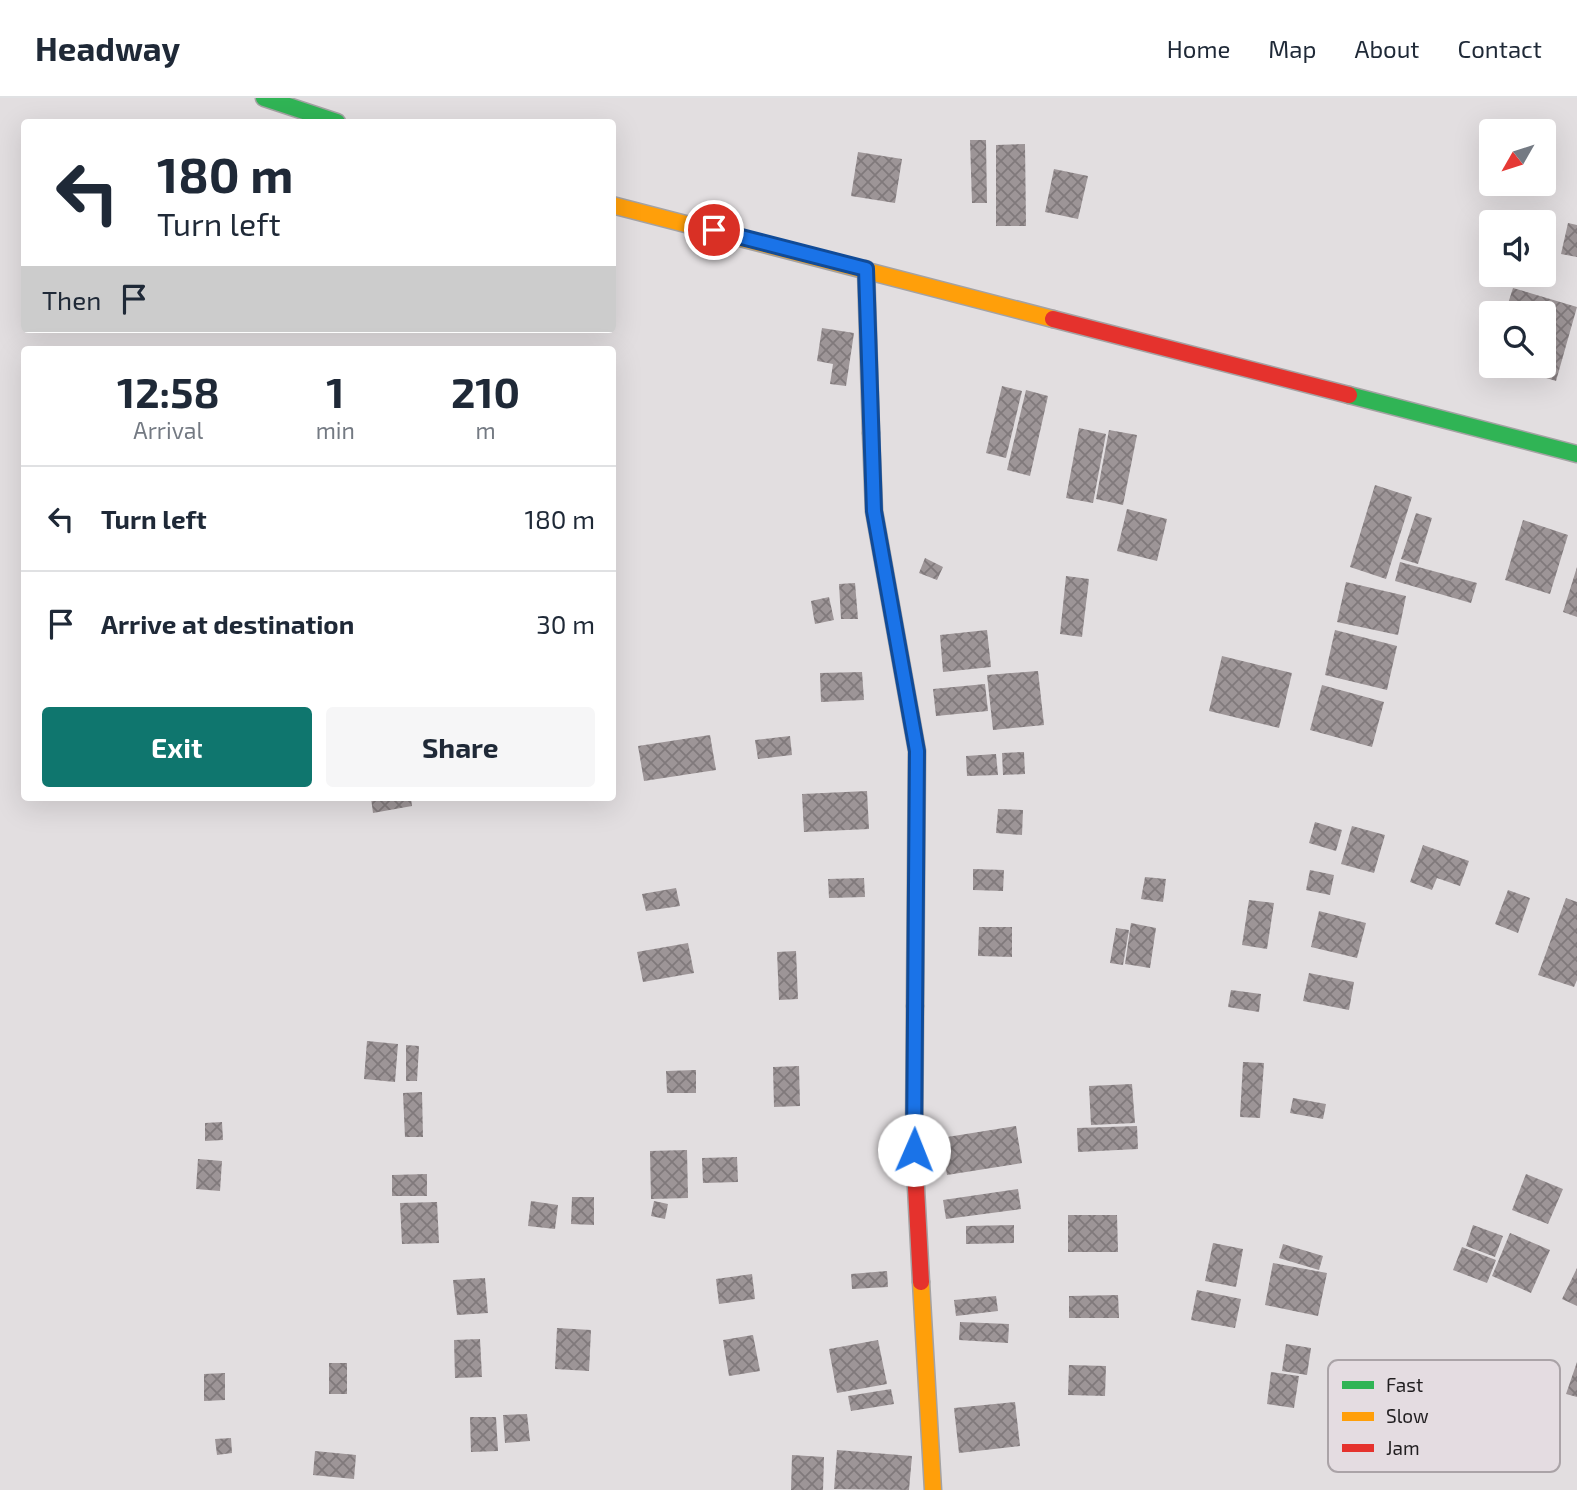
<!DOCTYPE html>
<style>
:root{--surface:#fff;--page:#f6f6f7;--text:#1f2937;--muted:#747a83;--line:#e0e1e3;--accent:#0f766e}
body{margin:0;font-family:"Exo 2",sans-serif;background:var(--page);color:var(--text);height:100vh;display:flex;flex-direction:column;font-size:26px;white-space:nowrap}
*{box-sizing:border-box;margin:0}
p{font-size:23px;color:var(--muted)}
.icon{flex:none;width:38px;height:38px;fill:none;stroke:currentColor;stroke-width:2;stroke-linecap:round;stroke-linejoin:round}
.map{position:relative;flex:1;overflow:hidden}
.details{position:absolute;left:21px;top:248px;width:595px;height:455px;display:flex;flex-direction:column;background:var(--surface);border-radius:7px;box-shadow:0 7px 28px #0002}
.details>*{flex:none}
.guide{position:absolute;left:21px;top:21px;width:595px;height:214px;border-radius:7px;box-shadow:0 7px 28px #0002;background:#fff;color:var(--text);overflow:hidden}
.needle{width:46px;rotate:231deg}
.controls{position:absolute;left:1479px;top:21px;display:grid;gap:14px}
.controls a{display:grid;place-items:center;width:77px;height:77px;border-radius:7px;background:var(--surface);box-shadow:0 7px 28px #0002;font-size:35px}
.pin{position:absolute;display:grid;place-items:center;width:60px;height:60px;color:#fff;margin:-30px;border:4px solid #fff;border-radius:50%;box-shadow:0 2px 7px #0007}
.me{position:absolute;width:77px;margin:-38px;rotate:1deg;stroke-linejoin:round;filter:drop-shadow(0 0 5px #0008)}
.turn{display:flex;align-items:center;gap:24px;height:147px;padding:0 21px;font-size:32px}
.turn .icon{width:91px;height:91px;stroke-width:2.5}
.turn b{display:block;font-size:49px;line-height:60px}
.then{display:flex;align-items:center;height:66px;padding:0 21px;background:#0003;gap:14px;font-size:26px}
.eta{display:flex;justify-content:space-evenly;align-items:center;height:119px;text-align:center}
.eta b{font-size:42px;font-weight:700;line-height:49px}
.cta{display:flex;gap:14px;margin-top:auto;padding:14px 21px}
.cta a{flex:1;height:80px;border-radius:7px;background:var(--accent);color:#fff;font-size:28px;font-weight:700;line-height:80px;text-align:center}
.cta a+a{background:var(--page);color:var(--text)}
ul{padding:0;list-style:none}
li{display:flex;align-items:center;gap:21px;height:105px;padding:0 21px;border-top:2px solid var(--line)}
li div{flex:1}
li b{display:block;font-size:26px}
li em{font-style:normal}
header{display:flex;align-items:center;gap:42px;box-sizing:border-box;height:98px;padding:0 35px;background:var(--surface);border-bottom:2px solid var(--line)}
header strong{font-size:33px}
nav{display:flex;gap:38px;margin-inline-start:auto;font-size:24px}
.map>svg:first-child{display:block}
.building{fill:url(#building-cross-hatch)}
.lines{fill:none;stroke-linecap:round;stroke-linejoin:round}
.fast-casing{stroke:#a4a2a3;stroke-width:19}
.slow-casing{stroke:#a4a2a3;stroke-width:19}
.jam-casing{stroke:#a4a2a3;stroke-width:19}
.fast{stroke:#30b455;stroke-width:16}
.slow{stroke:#ff9f0a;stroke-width:16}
.jam{stroke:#e5322d;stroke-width:16}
.route-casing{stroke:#114b97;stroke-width:18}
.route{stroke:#1a73e8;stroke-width:12}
.key{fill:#e4dce1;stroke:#aaa3a7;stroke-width:2}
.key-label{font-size:19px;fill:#211e20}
</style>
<header>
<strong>Headway</strong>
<nav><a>Home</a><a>Map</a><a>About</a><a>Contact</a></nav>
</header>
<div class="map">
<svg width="1577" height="1392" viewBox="0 0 1577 1392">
<defs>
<pattern id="building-cross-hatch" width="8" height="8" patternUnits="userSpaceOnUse" patternTransform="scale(1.75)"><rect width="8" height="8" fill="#9d9597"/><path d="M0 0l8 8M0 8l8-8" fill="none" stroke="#80797b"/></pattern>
</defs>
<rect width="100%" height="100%" fill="#e2dee0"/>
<path class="building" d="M970 42H986L987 105H972Z
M1025 46 1026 128H996V47Z
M858 54 902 61 895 105 851 98Z
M1054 71 1088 78 1078 121 1045 114Z
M1568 125 1577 127V159L1561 156Z
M1513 190 1577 209 1556 283 1507 268H1544V215H1505Z
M822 230 854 235 846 288 830 286 833 266 817 263Z
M1002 288 1022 293 1006 360 986 355Z
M1026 292 1048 298 1030 378 1007 372Z
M1079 330 1106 336 1093 405 1066 400Z
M1109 332 1137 337 1123 407 1096 401Z
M1375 387 1412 399 1386 481 1350 469Z
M1127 411 1167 421 1157 463 1117 453Z
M1416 415 1432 420 1418 466 1401 461Z
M1523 422 1568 437 1550 496 1505 482Z
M925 460 943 469 937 482 919 475Z
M1400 464 1477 485 1471 505 1395 483Z
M1577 469V519L1563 514Z
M1066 478 1089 481 1082 539 1060 536Z
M1346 484 1406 498 1398 537 1337 524Z
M855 485 858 521H841L839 486Z
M829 499 834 522 815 526 811 503Z
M987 532 991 569 943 574 940 537Z
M1335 532 1397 548 1387 592 1325 577Z
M1222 558 1292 575 1279 630 1209 613Z
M1038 573 1044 627 993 632 987 577Z
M862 574 864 602 821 604 820 575Z
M985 586 988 613 936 618 933 591Z
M1322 587 1384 604 1372 649 1310 632Z
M710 637 716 672 644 683 638 648Z
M790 638 792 657 758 661 755 642Z
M1024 654 1025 676 1003 677 1002 655Z
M996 656 998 677 967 678 966 658Z
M867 693 869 731 804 734 802 696Z
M371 700H411L412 708 373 715Z
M998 711 1023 712 1022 737 996 735Z
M1315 724 1342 732 1336 753 1309 745Z
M1352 728 1385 737 1374 775 1341 766Z
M1423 747 1469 763 1460 788 1437 780 1432 792 1410 784Z
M973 771 1004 772 1003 793 973 792Z
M1310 772 1334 777 1330 797 1306 792Z
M1145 779 1166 781 1163 804 1141 801Z
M864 780 865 799 829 800 828 781Z
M676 790 680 808 646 813 642 796Z
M1508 792 1530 800 1518 835 1495 826Z
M1566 800 1577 804V882L1574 889 1538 877Z
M1249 802 1274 805 1267 851 1242 847Z
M1319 813 1366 825 1357 860 1311 849Z
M1131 825 1156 830 1150 870 1125 866Z
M979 829H1012V859L978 858Z
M1116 830 1129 832 1123 867 1110 865Z
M688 845 694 875 643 884 637 854Z
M796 853 798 901 779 902 777 854Z
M1309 875 1354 884 1349 912 1303 903Z
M1231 892 1261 896 1259 914 1228 909Z
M367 943 398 946 395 984 364 981Z
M406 947 419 948 417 983H406Z
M1243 964 1264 965 1260 1020 1240 1019Z
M799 968 800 1008 774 1009 773 969Z
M696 972V995H667L666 973Z
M1132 986 1135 1025 1091 1027 1089 988Z
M422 994 423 1039H405L403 995Z
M1293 1000 1326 1006 1323 1021 1290 1015Z
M222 1024 223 1042 205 1043V1025Z
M1016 1028 1022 1065 947 1077 941 1040Z
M1137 1028 1138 1051 1078 1054 1077 1030Z
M687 1052 688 1100 651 1101 650 1053Z
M737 1059 738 1084 703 1085 702 1060Z
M198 1061 222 1063 220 1093 196 1091Z
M427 1076V1098H392V1077Z
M1526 1076 1563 1091 1548 1126 1512 1112Z
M1018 1091 1021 1111 946 1121 943 1102Z
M572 1099H594V1127L571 1126Z
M531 1103 558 1107 555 1131 528 1128Z
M654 1103 668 1106 665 1121 651 1118Z
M437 1104 439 1145 402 1146 400 1105Z
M1068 1117H1117L1118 1154H1068Z
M1014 1127V1145L966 1146V1128Z
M1473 1127 1503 1138 1495 1159 1466 1148Z
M1510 1135 1550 1152 1531 1195 1492 1178Z
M1213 1145 1243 1151 1236 1189 1205 1183Z
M1283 1146 1323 1158 1319 1172 1279 1160Z
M1462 1149 1496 1162 1487 1185 1453 1172Z
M1273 1165 1327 1175 1318 1218 1265 1207Z
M1577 1170V1208L1562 1201Z
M887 1173 888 1189 852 1191 851 1176Z
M752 1176 755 1201 719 1206 716 1181Z
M485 1180 488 1215 457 1217 453 1182Z
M1197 1192 1241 1201 1235 1230 1191 1222Z
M1118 1197 1119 1220H1069V1198Z
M996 1198 998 1213 956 1218 954 1202Z
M960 1224 1009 1226 1008 1245 959 1242Z
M557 1230 591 1232 589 1273 555 1271Z
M753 1237 760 1273 729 1278 723 1242Z
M480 1241 482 1279 455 1280 454 1242Z
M878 1242 887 1286 837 1295 829 1251Z
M1286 1246 1311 1250 1307 1277 1282 1273Z
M1577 1264V1299L1566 1296Z
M329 1265H347V1296H329Z
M1069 1267 1106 1268 1105 1298 1068 1297Z
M1271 1274 1299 1278 1294 1310 1267 1306Z
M225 1275V1302L204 1303V1276Z
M891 1291 894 1306 851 1313 848 1298Z
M1015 1304 1020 1348 959 1355 954 1310Z
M527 1316 530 1343 505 1345 503 1317Z
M470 1319H496L498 1353 471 1354Z
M231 1340 232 1355 217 1357 215 1341Z
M837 1352 912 1358 909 1392 834 1391Z
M315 1353 356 1357 354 1381 313 1377Z
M792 1357 824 1359 823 1392H791Z"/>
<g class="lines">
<defs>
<path id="fast" d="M264 0 337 24
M1349 297 1577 356
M871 335 874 413 917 653 915 908"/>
<path id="slow" d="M612 107 1053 221
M921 1184 933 1392"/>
<path id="jam" d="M866 171 871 335
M1053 221 1349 297
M915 908 914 1052 921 1184"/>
</defs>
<use href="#fast" class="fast-casing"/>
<use href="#slow" class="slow-casing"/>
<use href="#jam" class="jam-casing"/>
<use href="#fast" class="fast"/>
<use href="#slow" class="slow"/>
<use href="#jam" class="jam"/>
</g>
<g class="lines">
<defs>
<path id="route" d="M714 132 866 171 874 413 917 653 914 1052"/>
</defs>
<use href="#route" class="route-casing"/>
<use href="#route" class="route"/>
</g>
<rect x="1328" y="1262" width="232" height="112" rx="10" class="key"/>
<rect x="1342" y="1283" width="32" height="8" fill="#30b455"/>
<rect x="1342" y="1314" width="32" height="9" fill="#ff9f0a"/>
<rect x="1342" y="1346" width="32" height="8" fill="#e5322d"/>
<g class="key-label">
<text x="1386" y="1294">Fast</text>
<text x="1386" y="1325">Slow</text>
<text x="1386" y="1357">Jam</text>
</g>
</svg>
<div class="controls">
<a><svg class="needle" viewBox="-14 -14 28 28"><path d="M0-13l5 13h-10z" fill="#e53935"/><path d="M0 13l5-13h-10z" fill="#747a83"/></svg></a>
<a><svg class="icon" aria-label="sound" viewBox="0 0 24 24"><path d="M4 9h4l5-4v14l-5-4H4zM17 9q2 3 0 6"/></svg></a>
<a><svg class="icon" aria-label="search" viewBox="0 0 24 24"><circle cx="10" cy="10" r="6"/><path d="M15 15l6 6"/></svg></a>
</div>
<div class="pin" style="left:714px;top:132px;background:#d93025"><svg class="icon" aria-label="arrive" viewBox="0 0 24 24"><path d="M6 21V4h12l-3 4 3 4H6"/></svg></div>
<svg class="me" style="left:914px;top:1052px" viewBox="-20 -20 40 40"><circle r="19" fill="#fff"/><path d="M0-13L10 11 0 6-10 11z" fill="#1a73e8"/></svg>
<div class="guide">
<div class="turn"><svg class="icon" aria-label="left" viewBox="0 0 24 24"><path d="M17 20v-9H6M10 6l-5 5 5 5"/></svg><div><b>180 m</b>Turn left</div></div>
<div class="then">Then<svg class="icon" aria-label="arrive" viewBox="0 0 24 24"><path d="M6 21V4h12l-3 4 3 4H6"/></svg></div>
</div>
<section class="details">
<div class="eta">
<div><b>12:58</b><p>Arrival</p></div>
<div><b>1</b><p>min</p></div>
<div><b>210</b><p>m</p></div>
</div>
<ul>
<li><svg class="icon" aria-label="left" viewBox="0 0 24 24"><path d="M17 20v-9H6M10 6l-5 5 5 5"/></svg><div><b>Turn left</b></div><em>180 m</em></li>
<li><svg class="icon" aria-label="arrive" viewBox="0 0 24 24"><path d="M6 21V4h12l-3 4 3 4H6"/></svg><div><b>Arrive at destination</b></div><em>30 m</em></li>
</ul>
<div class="cta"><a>Exit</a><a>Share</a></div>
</section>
</div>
